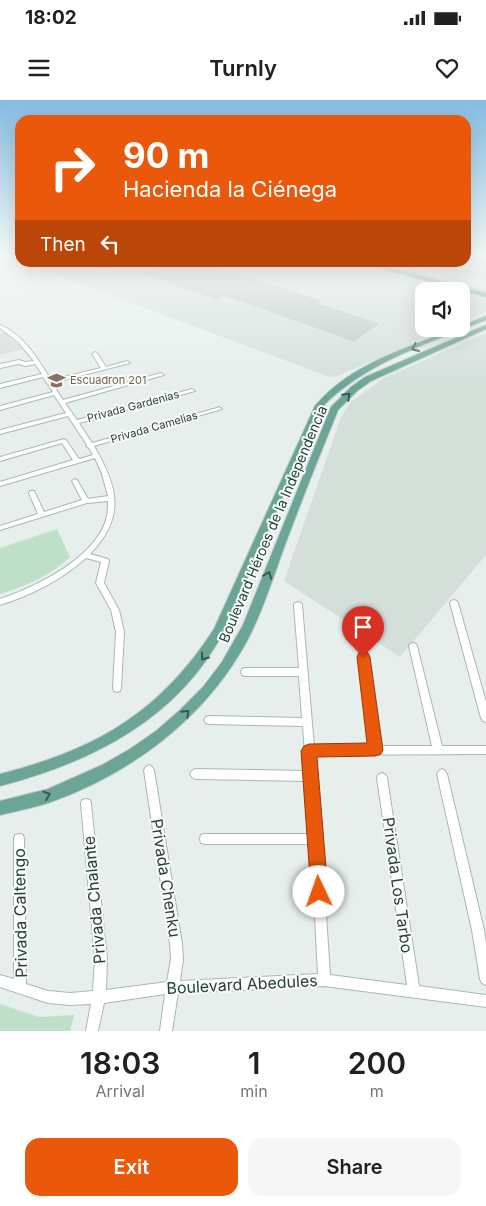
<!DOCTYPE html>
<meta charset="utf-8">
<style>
:root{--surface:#fff;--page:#f6f6f6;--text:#202124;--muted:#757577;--accent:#ea580c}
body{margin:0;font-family:Inter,sans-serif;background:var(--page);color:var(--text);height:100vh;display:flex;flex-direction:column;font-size:19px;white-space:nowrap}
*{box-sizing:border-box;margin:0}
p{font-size:16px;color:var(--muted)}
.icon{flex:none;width:28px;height:28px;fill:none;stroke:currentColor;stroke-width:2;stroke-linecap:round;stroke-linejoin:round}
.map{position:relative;height:931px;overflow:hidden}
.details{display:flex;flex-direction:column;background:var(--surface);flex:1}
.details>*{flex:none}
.banner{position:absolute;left:15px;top:15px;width:456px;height:152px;border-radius:15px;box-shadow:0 5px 20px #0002;background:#ea580c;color:#fff;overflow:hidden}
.buttons{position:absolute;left:415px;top:182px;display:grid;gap:10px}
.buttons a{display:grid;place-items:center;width:55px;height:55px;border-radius:10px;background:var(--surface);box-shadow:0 5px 20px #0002;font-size:25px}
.pin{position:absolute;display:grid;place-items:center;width:42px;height:42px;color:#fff;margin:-51px -21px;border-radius:50% 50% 50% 0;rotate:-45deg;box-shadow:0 0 5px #0007}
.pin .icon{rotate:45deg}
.me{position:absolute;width:55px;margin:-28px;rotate:357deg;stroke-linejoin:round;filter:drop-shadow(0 0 4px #0008)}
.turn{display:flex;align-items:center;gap:18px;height:105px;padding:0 25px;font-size:22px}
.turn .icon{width:65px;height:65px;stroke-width:2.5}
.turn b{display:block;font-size:35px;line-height:42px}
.then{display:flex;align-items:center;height:48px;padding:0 25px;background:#0003;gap:10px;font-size:19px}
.eta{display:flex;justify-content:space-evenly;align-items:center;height:85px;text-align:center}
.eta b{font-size:30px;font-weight:600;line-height:35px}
.primary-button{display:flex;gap:10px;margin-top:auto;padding:10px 25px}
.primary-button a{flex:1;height:58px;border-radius:15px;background:var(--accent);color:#fff;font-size:20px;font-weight:600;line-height:58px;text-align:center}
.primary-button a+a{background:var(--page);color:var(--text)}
.status{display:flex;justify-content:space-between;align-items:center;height:35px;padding:0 25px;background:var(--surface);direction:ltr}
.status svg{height:14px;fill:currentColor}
header{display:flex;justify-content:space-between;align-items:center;height:65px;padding:0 25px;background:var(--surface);font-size:22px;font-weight:600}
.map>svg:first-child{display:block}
.built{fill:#d4dfda}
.green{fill:#bfe0c8}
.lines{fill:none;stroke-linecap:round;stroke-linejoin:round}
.stream{stroke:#8ec9d4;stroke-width:1}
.building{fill:#bbcac4;stroke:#b8c9c2}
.minor-casing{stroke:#a8b8b2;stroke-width:2}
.major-casing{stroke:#c2cac8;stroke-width:2}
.minor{fill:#fff;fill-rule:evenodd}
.major{fill:#6aa596;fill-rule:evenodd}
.oneway{stroke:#365b51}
.route{fill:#ea580c;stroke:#983908}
.labels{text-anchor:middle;stroke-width:4;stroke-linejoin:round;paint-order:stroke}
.far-education-label{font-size:11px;fill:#785e54;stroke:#f7fbf9;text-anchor:start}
.far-street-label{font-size:11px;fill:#24423a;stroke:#f7fbf9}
.street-label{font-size:14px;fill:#24423a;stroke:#f7fbf9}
.near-street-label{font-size:16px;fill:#24423a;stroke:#f7fbf9}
</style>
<div class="status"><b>18:02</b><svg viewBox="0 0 49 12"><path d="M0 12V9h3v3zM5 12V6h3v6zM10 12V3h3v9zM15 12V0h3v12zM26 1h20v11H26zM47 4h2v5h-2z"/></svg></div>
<header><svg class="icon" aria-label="menu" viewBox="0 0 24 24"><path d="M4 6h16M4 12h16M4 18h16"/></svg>Turnly<svg class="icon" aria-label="heart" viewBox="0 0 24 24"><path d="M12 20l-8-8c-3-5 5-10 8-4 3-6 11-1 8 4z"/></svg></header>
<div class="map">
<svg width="486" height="931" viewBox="0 0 486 931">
<rect width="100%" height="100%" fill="#e6efeb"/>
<path class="built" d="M486 155V212L461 222V191H424V229H446L335 277 327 276 91 188 29 163 466 162Z
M4 232 7 234 22 249 0 255V233Z
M486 233V455L400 557 284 481 341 317 351 302 384 278Z"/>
<path class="green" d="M57 429 70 457C50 476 26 486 0 494V448Z
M0 904 39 917 74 915 70 931H0Z"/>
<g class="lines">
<path class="stream" d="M374 162 486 192"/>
</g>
<path class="building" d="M466 155H486V180L474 175 466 177 452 171 445 173 422 162H466Z
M173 162H201L217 168 213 169 233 176 237 174 320 201 316 203 378 224 354 241 224 195 217 199 143 173 154 171Z"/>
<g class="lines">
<defs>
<path id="minor" d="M0 225C24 235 38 259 51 280L101 268 92 254 95 252 97 253 106 267 127 261 130 263 52 283 63 300 161 273 164 275 65 303 77 320 192 289 195 291 79 323 92 343 217 308 219 307 222 309 94 346C118 387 126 417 90 454L108 459 109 461 104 483 119 510 124 532 121 588 120 591 117 592 114 591 113 588 116 532 111 510 96 483 101 462 86 458C61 480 32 495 0 505V499C36 487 98 457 107 416 108 411 108 406 108 401L87 403 0 430V426L38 414 29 393 30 391H34L44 412 82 400 72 381 75 379 77 380 88 399 108 396 102 374 95 358 0 386V382L73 360 62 343 0 361V357L64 339 66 340 79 359 93 355 89 348 86 346 87 345 68 316 0 334V330L66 313 54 295 0 310V306L53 292 43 277 0 288V284L42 274 35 264 25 266 19 264 0 268V264L19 260 25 262 34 261 18 242 0 228Z
M454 500 457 501 458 503 486 602V622L483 621 481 618 450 503 451 501Z
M298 502 301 503 302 505 314 647 370 646 357 538 358 536 361 535 364 536 365 538 379 646H432L409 546 410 544 413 543 416 544 417 546 442 646H486V654L314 655 321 739 330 875 407 885 377 678 378 675 382 673 386 675 387 678 419 886 486 895V907L324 886 178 893 172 931H160L165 894 104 903 98 931H86L91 904 70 905 48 903 0 887V875L14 879V739L15 735 19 734 23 735 24 739 26 884 48 891 70 893 93 891 95 859 81 704 82 700 86 699 90 700 91 704 107 859 106 890 167 882 171 859 170 844 144 670 146 667 149 665 152 667 154 670 182 844 183 859 180 881 318 874 311 744H205L201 743 200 739 201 735 205 734H310L307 681 195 679 192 677 190 674 192 671 195 669 306 671 303 626 209 624 206 623 204 620 206 617 209 616 302 618 299 576H245L242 575 241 572 242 569 245 568H299L294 505 295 503Z
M442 669 445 671 447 674 484 830 486 843V885L482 883 480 879 472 830 437 674 439 671Z"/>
<path id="major" d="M357 162H367L486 193V197Z
M486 216V220C429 243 366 262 322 307L224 531C178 619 92 662 0 686V674C95 650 160 613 214 529L315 306C350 264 406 248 455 229H461V226Z
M486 225V229L371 281 357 291 338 310C321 352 304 394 288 437 275 471 265 506 248 539 206 618 131 674 48 703 32 708 16 711 0 715V701L48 689 102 665 130 649 156 631 180 610 203 587 222 562 243 525 331 307 351 287 365 277Z"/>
</defs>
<use href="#minor" class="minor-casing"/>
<use href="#major" class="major-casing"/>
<use href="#minor" class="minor"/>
<use href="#major" class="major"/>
</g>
<defs><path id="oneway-chevron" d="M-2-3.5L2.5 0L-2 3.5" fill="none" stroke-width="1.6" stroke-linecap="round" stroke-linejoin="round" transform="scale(1.25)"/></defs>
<g class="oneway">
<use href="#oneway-chevron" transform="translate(415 248) rotate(157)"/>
<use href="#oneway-chevron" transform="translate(347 296) rotate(-45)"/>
<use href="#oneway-chevron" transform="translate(268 475) rotate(-69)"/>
<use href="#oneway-chevron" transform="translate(204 557) rotate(126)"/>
<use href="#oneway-chevron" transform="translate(186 613) rotate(-45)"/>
<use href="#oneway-chevron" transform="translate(47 695) rotate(-19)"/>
</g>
<linearGradient id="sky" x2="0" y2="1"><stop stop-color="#84bce0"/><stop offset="0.54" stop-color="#f4f8f6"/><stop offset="1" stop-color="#f4f8f6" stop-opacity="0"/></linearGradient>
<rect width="486" height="286" fill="url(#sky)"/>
<path class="route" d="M363 552 368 553 370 557 383 650 381 654 375 656 317 657 328 792 325 798 319 800 313 798 311 792 301 651 304 646 309 644 367 643 357 557 359 553Z"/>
<defs>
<symbol id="school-bare" viewBox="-9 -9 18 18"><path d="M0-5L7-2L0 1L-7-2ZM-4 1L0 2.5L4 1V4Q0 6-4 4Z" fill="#8d6e63" stroke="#f7fbf9" stroke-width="2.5" paint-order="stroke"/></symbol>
</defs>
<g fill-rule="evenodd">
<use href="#school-bare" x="44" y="268" width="25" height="25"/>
</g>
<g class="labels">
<g class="far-education-label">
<text x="70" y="284">Escuadron 201</text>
</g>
<g class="far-street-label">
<text transform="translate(133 306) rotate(-15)" y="4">Privada Gardenias</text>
<text transform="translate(154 327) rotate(-16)" y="4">Privada Camelias</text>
</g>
<g class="street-label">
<text transform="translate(273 424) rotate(-67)" y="5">Boulevard Héroes de la Independencia</text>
</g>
<g class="near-street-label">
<text transform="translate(166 778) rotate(81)" y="6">Privada Chenku</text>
<text transform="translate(398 785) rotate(82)" y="6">Privada Los Tarbo</text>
<text transform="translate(94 800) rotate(-95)" y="6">Privada Chalante</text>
<text transform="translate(20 813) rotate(-91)" y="6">Privada Caltengo</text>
<text transform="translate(242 884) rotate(-3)" y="6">Boulevard Abedules</text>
</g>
</g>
</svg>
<div class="buttons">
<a><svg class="icon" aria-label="sound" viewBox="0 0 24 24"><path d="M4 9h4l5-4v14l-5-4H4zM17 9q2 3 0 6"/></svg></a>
</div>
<div class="pin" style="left:363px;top:557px;background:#d93025"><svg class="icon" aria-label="arrive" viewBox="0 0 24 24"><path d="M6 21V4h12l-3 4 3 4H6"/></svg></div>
<svg class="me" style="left:319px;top:792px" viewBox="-20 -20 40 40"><circle r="19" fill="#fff"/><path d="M0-13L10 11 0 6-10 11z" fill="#ea580c"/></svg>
<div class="banner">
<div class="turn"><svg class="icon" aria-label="right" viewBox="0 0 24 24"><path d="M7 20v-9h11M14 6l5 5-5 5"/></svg><div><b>90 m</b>Hacienda la Ciénega</div></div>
<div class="then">Then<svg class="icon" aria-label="left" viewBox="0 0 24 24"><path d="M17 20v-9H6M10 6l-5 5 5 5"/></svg></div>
</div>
</div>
<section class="details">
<div class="eta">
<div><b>18:03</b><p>Arrival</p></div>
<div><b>1</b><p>min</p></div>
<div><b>200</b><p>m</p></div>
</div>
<div class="primary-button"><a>Exit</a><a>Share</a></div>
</section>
